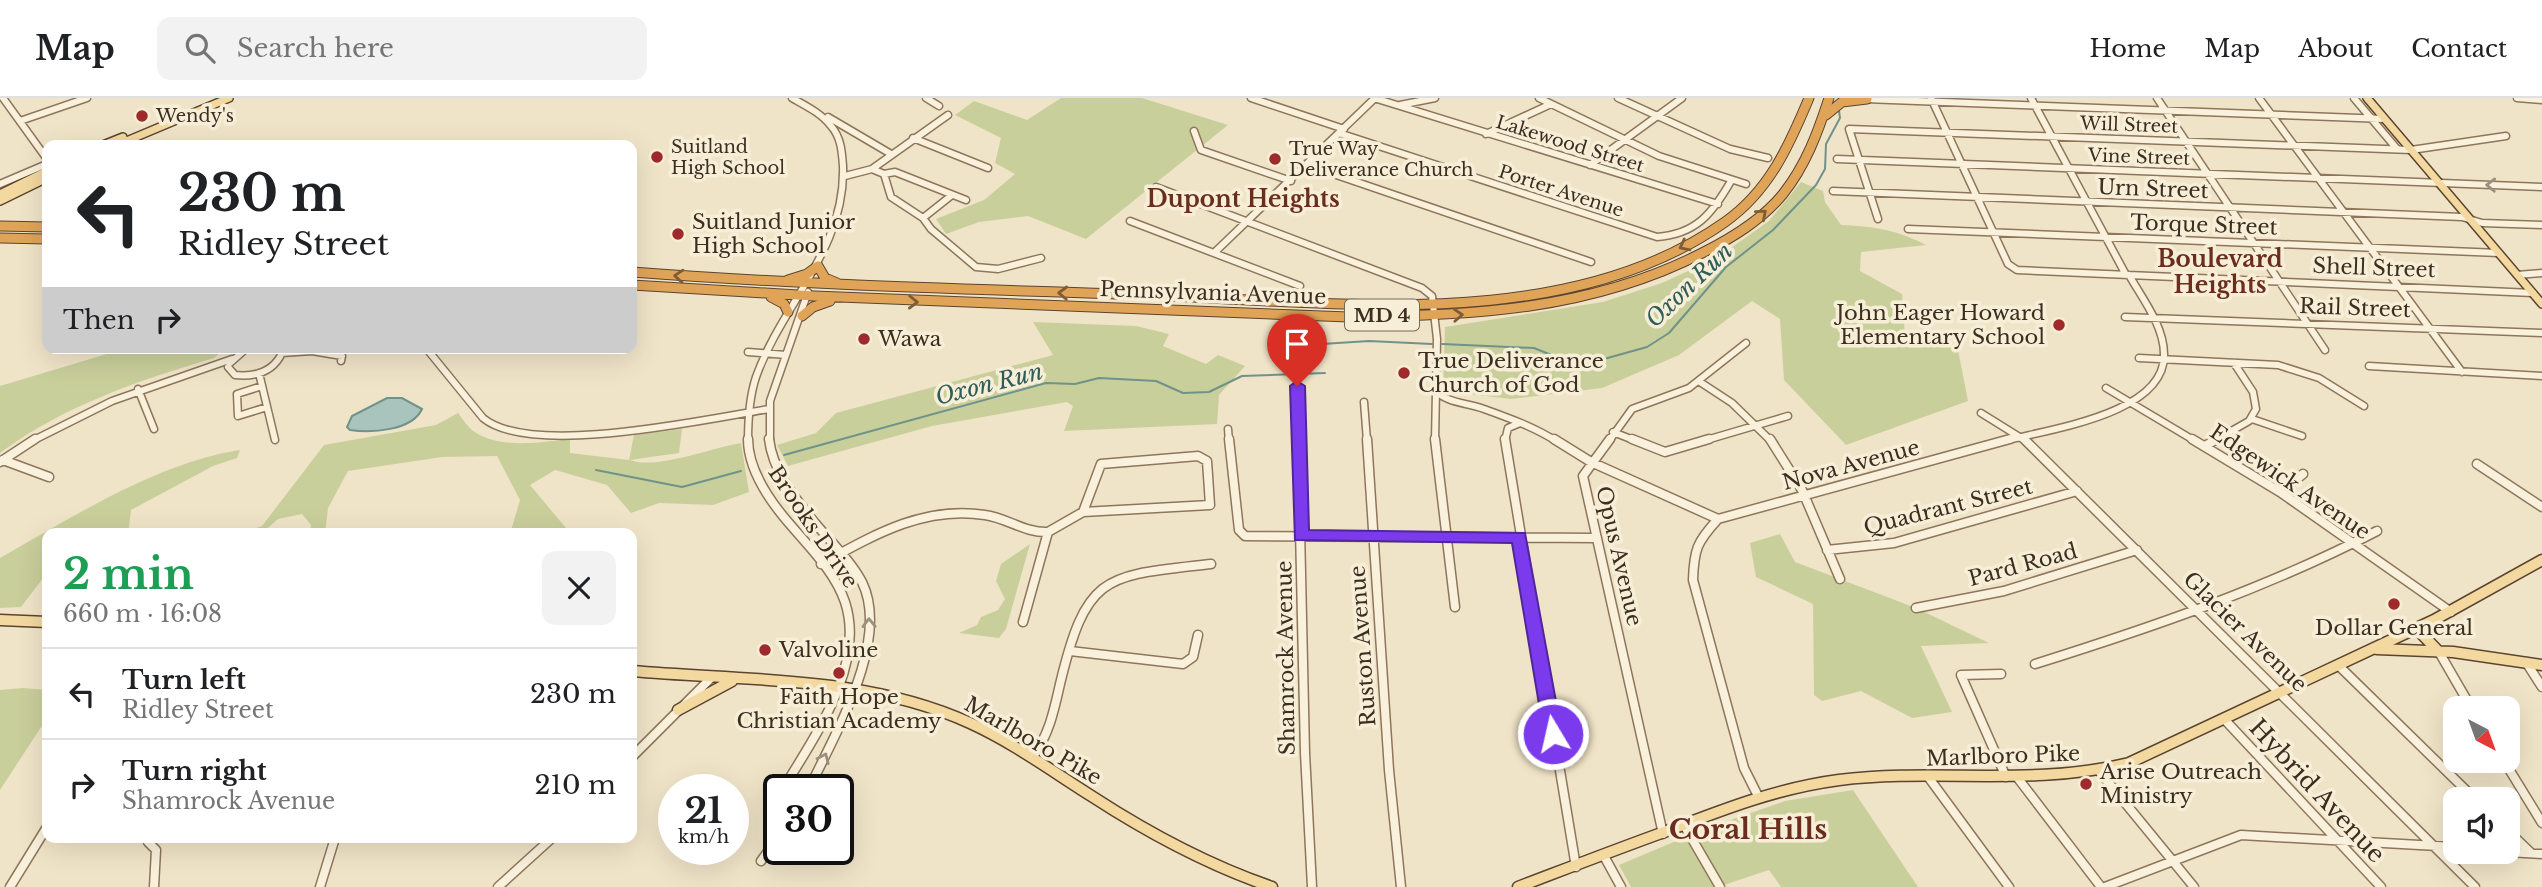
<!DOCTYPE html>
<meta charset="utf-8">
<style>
:root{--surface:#fff;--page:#f2f2f2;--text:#202124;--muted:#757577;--line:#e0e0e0}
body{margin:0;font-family:"Libre Baskerville",serif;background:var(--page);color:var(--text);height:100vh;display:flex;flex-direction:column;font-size:26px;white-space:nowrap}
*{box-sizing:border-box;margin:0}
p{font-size:23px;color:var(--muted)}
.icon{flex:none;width:38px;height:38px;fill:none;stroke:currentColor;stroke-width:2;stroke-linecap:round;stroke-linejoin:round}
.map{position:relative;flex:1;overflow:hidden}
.side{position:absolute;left:42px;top:430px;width:595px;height:315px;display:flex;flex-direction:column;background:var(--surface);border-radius:14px;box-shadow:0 7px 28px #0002}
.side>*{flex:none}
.banner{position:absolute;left:42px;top:42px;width:595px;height:214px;border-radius:14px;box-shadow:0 7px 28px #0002;background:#fff;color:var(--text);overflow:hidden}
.needle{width:46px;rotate:139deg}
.controls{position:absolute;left:2443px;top:598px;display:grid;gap:14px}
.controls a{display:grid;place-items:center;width:77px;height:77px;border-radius:14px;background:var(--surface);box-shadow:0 7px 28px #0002;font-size:35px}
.speed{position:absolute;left:658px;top:676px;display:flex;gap:14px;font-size:35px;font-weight:700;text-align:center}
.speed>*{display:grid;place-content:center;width:91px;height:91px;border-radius:50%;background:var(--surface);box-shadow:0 7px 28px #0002;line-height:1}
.speed small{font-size:18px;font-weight:400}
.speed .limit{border:4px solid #111;border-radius:10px;background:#fff;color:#111}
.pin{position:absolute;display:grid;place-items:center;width:60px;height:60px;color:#fff;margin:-72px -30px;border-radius:50% 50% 50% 0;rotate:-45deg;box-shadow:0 0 7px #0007}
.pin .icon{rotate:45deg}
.me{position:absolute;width:77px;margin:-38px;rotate:351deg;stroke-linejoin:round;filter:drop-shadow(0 0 5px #0008)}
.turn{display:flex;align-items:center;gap:24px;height:147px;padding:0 21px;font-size:32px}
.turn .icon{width:91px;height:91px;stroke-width:2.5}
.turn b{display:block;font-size:49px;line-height:60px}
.then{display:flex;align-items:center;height:66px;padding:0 21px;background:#0003;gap:14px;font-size:26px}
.round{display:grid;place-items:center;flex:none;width:74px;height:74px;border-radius:14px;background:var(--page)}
.head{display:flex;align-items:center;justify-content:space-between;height:119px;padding:0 21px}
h1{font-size:42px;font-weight:700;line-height:52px;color:#1e9e55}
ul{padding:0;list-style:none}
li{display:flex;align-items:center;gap:21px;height:91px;padding:0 21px;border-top:2px solid var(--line)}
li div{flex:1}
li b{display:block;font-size:26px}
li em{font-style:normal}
header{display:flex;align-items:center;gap:42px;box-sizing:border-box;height:98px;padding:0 35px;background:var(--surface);border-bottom:2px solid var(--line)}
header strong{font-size:33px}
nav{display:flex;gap:38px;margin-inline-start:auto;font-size:24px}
.search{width:490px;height:63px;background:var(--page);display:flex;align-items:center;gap:18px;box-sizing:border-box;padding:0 24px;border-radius:14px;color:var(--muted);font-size:26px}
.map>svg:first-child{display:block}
.green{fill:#c9cf9b}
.water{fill:#a9c4bc;stroke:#6f938a;stroke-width:2}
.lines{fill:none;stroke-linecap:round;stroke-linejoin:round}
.stream{stroke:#6f938a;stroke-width:2}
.minor-far1-casing{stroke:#8d765c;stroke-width:9}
.minor-casing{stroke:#8d765c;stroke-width:11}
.major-far1-casing{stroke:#5b4430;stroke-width:10}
.major-casing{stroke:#5b4430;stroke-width:13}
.highway-casing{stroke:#5b4430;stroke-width:11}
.minor-far1{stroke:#faf1dc;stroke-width:6}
.minor{stroke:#faf1dc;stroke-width:8}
.major-far1{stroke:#f3d9a0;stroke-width:7}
.major{stroke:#f3d9a0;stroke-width:10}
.highway{stroke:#e0a458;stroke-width:9}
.oneway{stroke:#9c907e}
.oneway2{stroke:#7e5d36}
.route{fill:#7c3aed;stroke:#51269a;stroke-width:2}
.poi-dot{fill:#9e2a2b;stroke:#f7eed8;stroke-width:2.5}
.labels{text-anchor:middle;stroke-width:7;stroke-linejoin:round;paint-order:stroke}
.far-poi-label{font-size:18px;fill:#3d2e20;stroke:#f7eed8;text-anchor:start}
.far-street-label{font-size:18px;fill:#3d2e20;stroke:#f7eed8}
.shield{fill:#f7eed8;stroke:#756857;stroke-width:2}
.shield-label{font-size:19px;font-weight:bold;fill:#3d2e20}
.street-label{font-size:21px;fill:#3d2e20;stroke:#f7eed8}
.poi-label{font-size:21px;fill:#3d2e20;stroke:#f7eed8;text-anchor:start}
.neighbourhood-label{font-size:23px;font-weight:bold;fill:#6b2e1e;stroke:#f7eed8}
.water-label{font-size:23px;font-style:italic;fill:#2f5d5a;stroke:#f7eed8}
.near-street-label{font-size:24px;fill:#3d2e20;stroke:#f7eed8}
.near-quarter-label{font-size:28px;font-weight:bold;fill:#6b2e1e;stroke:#f7eed8}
</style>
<header>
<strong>Map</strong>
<div class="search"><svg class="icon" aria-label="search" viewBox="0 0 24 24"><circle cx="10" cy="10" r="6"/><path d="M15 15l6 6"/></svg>Search here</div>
<nav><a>Home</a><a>Map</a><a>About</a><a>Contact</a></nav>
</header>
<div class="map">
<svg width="2542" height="789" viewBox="0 0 2542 789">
<rect width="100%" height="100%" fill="#f0e4c8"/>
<path class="green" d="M1061 0H1142L1228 27 1086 141 1028 118 979 124 946 136 936 121 984 102 1015 76 995 65 1001 40 955 17 974 3 1027 22Z
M1801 84 1823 93 1825 104 1841 127C1872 128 1898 132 1926 147L1861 154 1860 173 1902 196 1905 238 1957 247 1968 303 1846 347 1784 282 1780 221 1752 203 1679 257 1602 290 1511 301 1443 293 1445 229 1603 204 1662 185 1718 159 1769 123Z
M1033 224 1136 228 1169 236 1163 248 1206 266 1218 257 1245 268 1219 297 1217 326 1064 333 1073 308 1067 304 932 328 788 368 777 347 816 335 836 315 1053 257Z
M127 250H225L214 260C140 282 63 308 0 355V288Z
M458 315C462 320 467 328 472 332 497 352 542 344 570 341V355L629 362 634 337 682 331 679 355 630 362C656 372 711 350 741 345L749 394 713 407 659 405 631 415 607 387 555 372 530 387 571 436H510L520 402 497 358 442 359 348 373 328 410 325 436H310L311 427 302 416 278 421 261 436H241L262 428 324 347 436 327Z
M240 352 237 360 213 368 131 412 128 436H47V475L21 509 0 510V460C73 419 156 365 240 352Z
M1780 436 1795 464 1916 510 1989 545 1921 548 1952 614 1912 620 1861 593 1822 603 1814 597 1813 506 1756 479 1750 445Z
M1030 446 1006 531 999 540 959 535 977 527 981 519 998 512 1005 501 996 483 1001 466Z
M22 590 47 592V620L0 692V592Z
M1853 692 1918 789H1781L1769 772 1718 789H1631L1619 767 1702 732 1785 703Z"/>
<path class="water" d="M387 300H402L422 311C412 333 371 335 350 332L347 329 352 318Z"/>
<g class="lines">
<path class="stream" d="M1293 222 1322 246 1369 243 1432 246
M1442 246 1534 250 1579 268 1647 249 1669 235 1726 169 1773 132 1816 87 1825 71 1826 46 1840 20 1839 13
M784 357 1046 285 1075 286 1099 280 1156 283 1183 295 1209 294 1242 278 1325 275
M596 372 682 389 741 373"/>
<defs>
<path id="minor-far1" d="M3 0 47 61
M926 0 939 8
M1251 0 1344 31
M1374 0 1718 106
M1539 0 1659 58 1746 86
M1618 0 1730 51 1768 60
M1931 0 2008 166 2017 172 2533 195
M2031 0 2126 177
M2157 0 2325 252
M2259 0 2462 274
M2354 0 2397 51
M2517 0 2542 2
M1865 1 2385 21
M1400 7 1435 0
M828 19 891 56
M20 23 87 0
M1194 33 1201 52 1291 83
M1339 35 1657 139C1696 136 1712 116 1731 83
M1486 36 1551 6
M913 40 988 70
M1837 61 2542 89
M1307 67 1591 164
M1590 67 1682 0
M872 71 884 76 895 74 966 102
M884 76 891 99 923 120 931 131 976 169 998 171 1041 160
M845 78 872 71 948 17
M0 86 47 66
M1156 89 1422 190 1432 198 1437 241 1435 343
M1833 93 2462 119 2482 125 2542 127
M923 120 952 97
M1878 121 1849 31 2411 52 2506 38
M1130 123 1300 188
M1908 131 2499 155
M1215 154 1375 0
M2517 177 2542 175
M2125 219 2542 235
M426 250 483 320C531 360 706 321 769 311
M748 254 786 257
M282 255 312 253 342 258 341 263
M2139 260 2278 267 2319 280 2364 308
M230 265 247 250
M2369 268 2542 278
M228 269 235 277C255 279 273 274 282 255
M259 275 275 342
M1700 284 1732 305 1771 343
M262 288 237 296 238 318 267 309
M1297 288 1298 343
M2106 290 2195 343
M138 291 154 331
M1433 291C1448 306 1465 304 1484 311 1509 320 1534 329 1556 343
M1364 304 1367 343
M1981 315 2026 343
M2252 321 2302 338
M1228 331 1229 343
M1613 334 1636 343
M32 343 112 303 232 261
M748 343C748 321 749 300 756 279 782 206 846 151 843 68 842 54 841 39 831 28 821 15 806 8 792 0
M770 343V303L808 194
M1505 343 1508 330 1520 325
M1609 343 1632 311 1689 290 1746 245
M1703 343 1788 318
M2004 343C2049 331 2166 316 2164 256 2164 228 2142 200 2129 177
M2214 343 2249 323 2256 311 2253 294 2234 265"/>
<path id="minor" d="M748 341C748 369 766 397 783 418 804 444 834 471 845 504 866 568 814 639 783 691
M769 341C773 374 795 400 815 425 830 443 851 463 862 484 891 543 834 637 809 691
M1229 341 1239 432 1245 438 1597 440
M1298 341 1305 655 1312 789
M1367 341 1389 672 1401 789
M1435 341 1455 509
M1505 341 1576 769
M1554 341 1591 364 1718 421
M1610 341 1583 378 1663 736
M1632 341 1665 354 1709 341
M1770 341 1802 392 1840 481
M2024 341 2475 789
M2192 341 2280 394 2451 514
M2205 348 2217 341
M1198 358 1207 363 1210 407 1083 414 1101 366Z
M3 362 49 379
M0 364 35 341
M2477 366 2542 409
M2280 394 2303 376
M1827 452 1894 445 2077 393
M821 466C872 438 924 407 985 417 1007 420 1025 435 1048 434
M1916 510 2004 493 2137 452
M1023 524 1048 434 1083 414
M1070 553 1183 566 1193 559 1198 537
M2439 554 2472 611
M2526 564 2542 589
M2035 566C2153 529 2267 490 2377 433
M2339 568 2476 702
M2001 576 1961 577 2006 679
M2225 622 2381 789
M632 659 711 580
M1032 660C1049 637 1054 613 1060 586 1087 474 1105 478 1211 466
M2504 663 2542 725
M2099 673 2194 789
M2017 679 2101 789
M1929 680 2009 789
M1758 698 1744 670 1693 482C1694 451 1697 444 1718 421L2010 341
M1684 727 1720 789
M2508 733 2531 755
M148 744 156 752 154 789
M2508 754 2542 756
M1604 758 1621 789
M761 763 779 738
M10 789 47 729
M320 789 335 740
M498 789 552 740
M2105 789 2241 737 2455 749"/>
<path id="major-far1" d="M2367 0 2542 206
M103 47 123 39
M117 47 229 0
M0 96 47 73
M0 103 47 80"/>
<path id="major" d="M0 522 47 524
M2417 531 2439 554
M2377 551 2453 554 2542 567
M632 573C745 583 865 577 970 625 1014 645 1053 674 1093 699 1150 736 1208 767 1272 789
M678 612 732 583
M1518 789C1568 770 1617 751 1667 733 1724 711 1778 690 1839 682 1937 670 2031 689 2129 665L2434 522 2542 462"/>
<path id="highway" d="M1826 17 1842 4 1867 1
M0 128 47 129
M0 140 47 141
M632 174C803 187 974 191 1145 197 1330 203 1564 238 1725 124 1769 93 1789 48 1809 0
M788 182 807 176 818 168 825 180 837 185
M632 187 814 198 1349 219C1471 218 1591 212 1702 155 1732 140 1762 122 1783 96 1806 67 1818 34 1829 0
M771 199 784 206 788 214
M802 218 813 209 830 203"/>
</defs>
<use href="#minor-far1" class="minor-far1-casing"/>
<use href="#minor" class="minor-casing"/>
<use href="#major-far1" class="major-far1-casing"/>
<use href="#major" class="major-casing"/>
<use href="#highway" class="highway-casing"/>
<use href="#minor-far1" class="minor-far1"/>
<use href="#minor" class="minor"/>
<use href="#major-far1" class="major-far1"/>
<use href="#major" class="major"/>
<use href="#highway" class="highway"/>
</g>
<defs><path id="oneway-chevron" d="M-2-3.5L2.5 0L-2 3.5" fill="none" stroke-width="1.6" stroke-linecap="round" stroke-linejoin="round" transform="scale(1.75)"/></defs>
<g class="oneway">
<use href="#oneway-chevron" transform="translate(2491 87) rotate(-178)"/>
<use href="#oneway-chevron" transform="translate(869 525) rotate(-91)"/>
<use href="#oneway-chevron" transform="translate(824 660) rotate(-66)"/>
</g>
<g class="oneway2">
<use href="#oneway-chevron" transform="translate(1762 116) rotate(-41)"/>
<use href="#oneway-chevron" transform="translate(1684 148) rotate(153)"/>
<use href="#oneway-chevron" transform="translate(679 178) rotate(-176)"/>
<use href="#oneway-chevron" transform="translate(1063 195) rotate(-178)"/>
<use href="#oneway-chevron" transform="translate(913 204) rotate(1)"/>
<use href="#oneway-chevron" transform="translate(1458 217) rotate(-3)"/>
</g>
<path class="route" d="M1297 283 1305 288 1309 432 1525 435 1562 636 1559 641H1546L1544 636 1512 445 1295 442 1290 288Z"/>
<g class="poi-dot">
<circle cx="142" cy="18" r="7"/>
<circle cx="657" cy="59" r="7"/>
<circle cx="1275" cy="61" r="7"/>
<circle cx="678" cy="136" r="7"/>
<circle cx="2059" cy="227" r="7"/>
<circle cx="864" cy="241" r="7"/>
<circle cx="1404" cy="275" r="7"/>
<circle cx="2394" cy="506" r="7"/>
<circle cx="765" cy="552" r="7"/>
<circle cx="839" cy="575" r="7"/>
<circle cx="2086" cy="686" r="7"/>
</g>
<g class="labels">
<g class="far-poi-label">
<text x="156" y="24">Wendy's</text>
<text x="671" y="55">Suitland<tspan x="671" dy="21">High School</tspan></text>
<text x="1289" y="57">True Way<tspan x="1289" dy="21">Deliverance Church</tspan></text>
</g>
<g class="far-street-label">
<text transform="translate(2129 27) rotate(2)" y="6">Will Street</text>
<text transform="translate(1570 46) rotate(17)" y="6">Lakewood Street</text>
<text transform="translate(2139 59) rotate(2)" y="6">Vine Street</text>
<text transform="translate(1561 93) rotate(18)" y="6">Porter Avenue</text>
</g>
<rect class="shield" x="1345" y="201.5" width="74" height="31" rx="5"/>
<g class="shield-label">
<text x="1382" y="224">MD 4</text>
</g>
<g class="street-label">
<text transform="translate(2153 91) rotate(2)" y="7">Urn Street</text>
<text transform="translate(2204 127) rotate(2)" y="7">Torque Street</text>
<text transform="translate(2374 170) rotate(2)" y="7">Shell Street</text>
<text transform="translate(1213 195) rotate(2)" y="7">Pennsylvania Avenue</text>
<text transform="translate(2355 210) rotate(2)" y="7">Rail Street</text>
<text transform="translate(1851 367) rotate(-15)" y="7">Nova Avenue</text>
<text transform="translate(2290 384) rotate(34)" y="7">Edgewick Avenue</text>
<text transform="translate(1948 409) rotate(-14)" y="7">Quadrant Street</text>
<text transform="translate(813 429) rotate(56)" y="7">Brooks Drive</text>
<text transform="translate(1619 458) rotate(77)" y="7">Opus Avenue</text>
<text transform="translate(2023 467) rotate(-15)" y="7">Pard Road</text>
<text transform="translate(2245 534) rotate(44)" y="7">Glacier Avenue</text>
<text transform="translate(1363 548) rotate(-94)" y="7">Ruston Avenue</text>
<text transform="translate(1286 560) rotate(-91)" y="7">Shamrock Avenue</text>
<text transform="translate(1033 643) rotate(30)" y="7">Marlboro Pike</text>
<text transform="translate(2003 658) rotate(-2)" y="7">Marlboro Pike</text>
</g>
<g class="poi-label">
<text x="692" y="131">Suitland Junior<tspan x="692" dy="24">High School</tspan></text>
<text x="2045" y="222" text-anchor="end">John Eager Howard<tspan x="2045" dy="24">Elementary School</tspan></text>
<text x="878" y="248">Wawa</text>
<text x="1418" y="270">True Deliverance<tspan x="1418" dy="24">Church of God</tspan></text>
<text x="2394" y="537" text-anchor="middle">Dollar General</text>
<text x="779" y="559">Valvoline</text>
<text x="839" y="606" text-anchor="middle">Faith Hope<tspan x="839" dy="24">Christian Academy</tspan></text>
<text x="2100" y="681">Arise Outreach<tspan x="2100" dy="24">Ministry</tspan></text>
</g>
<g class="neighbourhood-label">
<text x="1243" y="109">Dupont Heights</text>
<text x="2220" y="169">Boulevard<tspan x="2220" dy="26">Heights</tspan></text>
</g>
<g class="water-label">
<text transform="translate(1689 187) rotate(-44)" y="8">Oxon Run</text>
<text transform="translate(989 286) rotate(-14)" y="8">Oxon Run</text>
</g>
<g class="near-street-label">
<text transform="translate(2317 693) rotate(47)" y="8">Hybrid Avenue</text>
</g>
<g class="near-quarter-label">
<text x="1748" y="741">Coral Hills</text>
</g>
</g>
</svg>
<div class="controls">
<a><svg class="needle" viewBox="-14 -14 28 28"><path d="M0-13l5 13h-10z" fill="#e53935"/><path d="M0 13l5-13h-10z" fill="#757577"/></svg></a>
<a><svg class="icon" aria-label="sound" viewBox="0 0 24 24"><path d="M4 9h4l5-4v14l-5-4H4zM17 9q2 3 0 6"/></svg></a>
</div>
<div class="speed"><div>21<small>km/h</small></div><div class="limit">30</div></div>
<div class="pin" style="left:1297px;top:288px;background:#d93025"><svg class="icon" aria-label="arrive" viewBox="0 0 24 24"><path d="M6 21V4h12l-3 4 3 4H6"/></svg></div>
<svg class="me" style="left:1553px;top:636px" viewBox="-20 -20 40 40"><circle r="17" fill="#7c3aed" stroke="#fff" stroke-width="3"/><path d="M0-11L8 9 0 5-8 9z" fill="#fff"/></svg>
<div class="banner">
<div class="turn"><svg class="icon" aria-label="left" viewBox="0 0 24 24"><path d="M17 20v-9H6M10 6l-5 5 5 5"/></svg><div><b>230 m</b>Ridley Street</div></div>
<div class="then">Then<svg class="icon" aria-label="right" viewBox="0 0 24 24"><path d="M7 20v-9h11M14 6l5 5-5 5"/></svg></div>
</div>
<section class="side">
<div class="head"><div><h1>2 min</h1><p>660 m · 16:08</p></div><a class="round"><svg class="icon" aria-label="close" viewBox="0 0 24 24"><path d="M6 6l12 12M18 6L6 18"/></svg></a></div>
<ul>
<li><svg class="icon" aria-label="left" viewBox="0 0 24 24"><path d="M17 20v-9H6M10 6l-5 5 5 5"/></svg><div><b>Turn left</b><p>Ridley Street</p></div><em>230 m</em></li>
<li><svg class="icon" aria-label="right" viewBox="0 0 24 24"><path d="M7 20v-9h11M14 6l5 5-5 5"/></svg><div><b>Turn right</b><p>Shamrock Avenue</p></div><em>210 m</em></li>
</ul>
</section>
</div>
